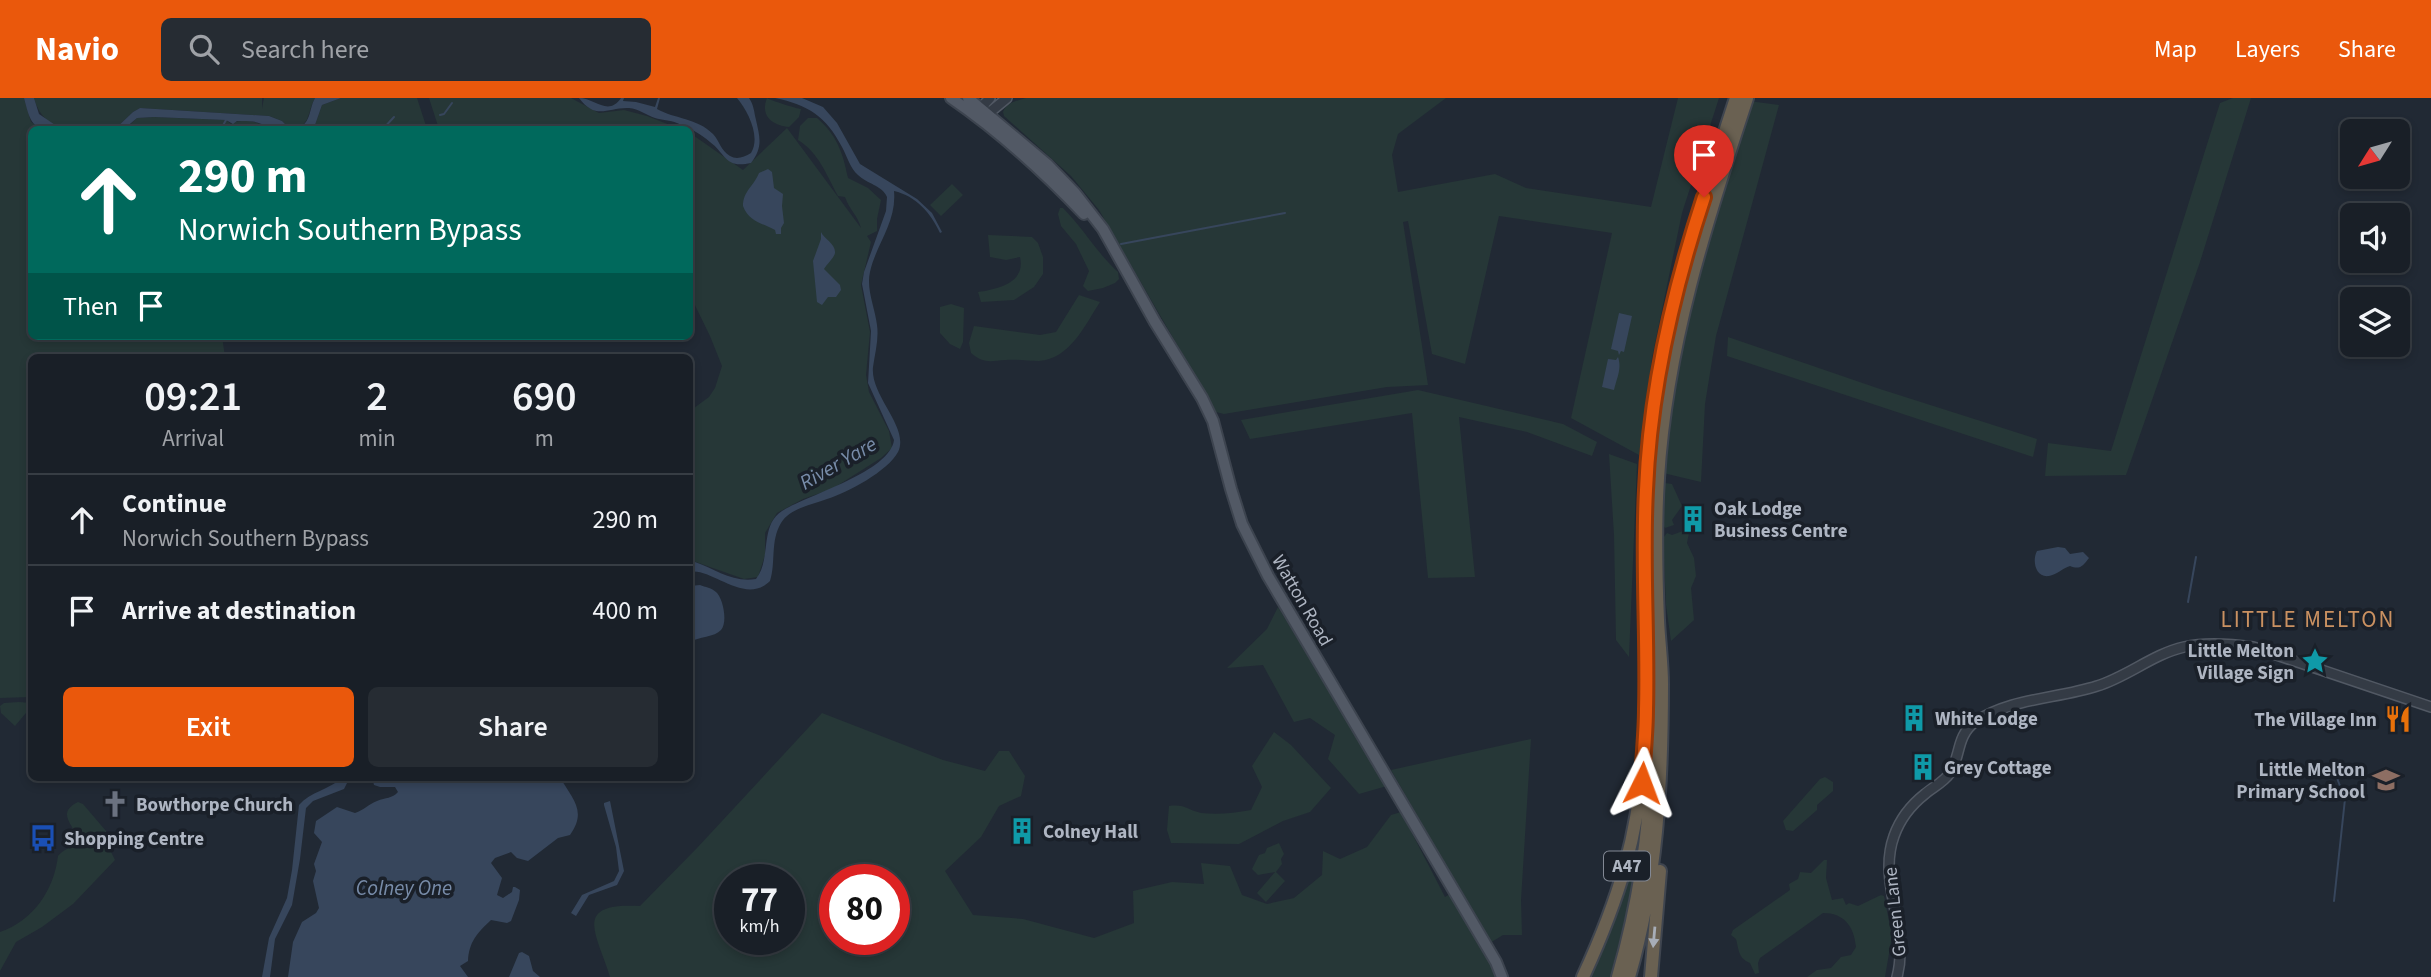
<!DOCTYPE html>
<style>
:root{--surface:#191f27;--page:#262c33;--text:#f1f3f6;--muted:#9fa2a7;--line:#373d44;--accent:#ea580c}
body{margin:0;font-family:"Source Sans 3",sans-serif;background:var(--page);color:var(--text);height:100vh;display:flex;flex-direction:column;font-size:26px;white-space:nowrap}
*{box-sizing:border-box;margin:0}
p{font-size:23px;color:var(--muted)}
.icon{flex:none;width:38px;height:38px;fill:none;stroke:currentColor;stroke-width:2;stroke-linecap:round;stroke-linejoin:round}
.map{position:relative;flex:1;overflow:hidden}
.details{position:absolute;left:28px;top:256px;width:665px;height:427px;display:flex;flex-direction:column;background:var(--surface);border-radius:10px;box-shadow:0 4px 10px #0003,0 0 0 2px var(--line)}
.details>*{flex:none}
.banner{position:absolute;left:28px;top:28px;width:665px;height:214px;border-radius:10px;box-shadow:0 4px 10px #0003,0 0 0 2px var(--line);background:#00695c;color:#fff;overflow:hidden}
.needle{width:46px;rotate:233deg}
.buttons{position:absolute;left:2340px;top:21px;display:grid;gap:14px}
.buttons a{display:grid;place-items:center;width:70px;height:70px;border-radius:10px;background:var(--surface);box-shadow:0 4px 10px #0003,0 0 0 2px var(--line);font-size:35px}
.speed{position:absolute;left:714px;top:766px;display:flex;gap:14px;font-size:35px;font-weight:700;text-align:center}
.speed>*{display:grid;place-content:center;width:91px;height:91px;border-radius:50%;background:var(--surface);box-shadow:0 4px 10px #0003,0 0 0 2px var(--line);line-height:1}
.speed small{font-size:18px;font-weight:400}
.speed .limit{border:10px solid #d22;background:#fff;color:#111}
.pin{position:absolute;display:grid;place-items:center;width:60px;height:60px;color:#fff;margin:-72px -30px;border-radius:50% 50% 50% 0;rotate:-45deg;box-shadow:0 0 7px #0007}
.pin .icon{rotate:45deg}
.me{position:absolute;width:77px;margin:-38px;rotate:3deg;stroke-linejoin:round;filter:drop-shadow(0 0 5px #0008)}
.turn{display:flex;align-items:center;gap:24px;height:147px;padding:0 35px;font-size:32px}
.turn .icon{width:91px;height:91px;stroke-width:2.5}
.turn b{display:block;font-size:49px;line-height:60px}
.then{display:flex;align-items:center;height:66px;padding:0 35px;background:#0003;gap:14px;font-size:26px}
.eta{display:flex;justify-content:space-evenly;align-items:center;height:119px;text-align:center}
.eta b{font-size:42px;font-weight:600;line-height:49px}
.action{display:flex;gap:14px;margin-top:auto;padding:14px 35px}
.action a{flex:1;height:80px;border-radius:10px;background:var(--accent);color:#fff;font-size:28px;font-weight:600;line-height:80px;text-align:center}
.action a+a{background:var(--page);color:var(--text)}
ul{padding:0;list-style:none}
li{display:flex;align-items:center;gap:21px;height:91px;padding:0 35px;border-top:2px solid var(--line)}
li div{flex:1}
li b{display:block;font-size:26px}
li em{font-style:normal}
header{display:flex;align-items:center;gap:42px;box-sizing:border-box;height:98px;padding:0 35px;background:var(--accent);color:#fff}
header strong{font-size:33px}
nav{display:flex;gap:38px;margin-inline-start:auto;font-size:24px}
.search{width:490px;height:63px;background:var(--page);display:flex;align-items:center;gap:18px;box-sizing:border-box;padding:0 24px;border-radius:10px;color:var(--muted);font-size:26px}
.map>svg:first-child{display:block}
.green{fill:#263737;fill-rule:evenodd}
.water{fill:#37465c}
.lines{fill:none;stroke-linecap:round;stroke-linejoin:round}
.stream{stroke:#37465c;stroke-width:2}
.minor-casing{stroke:#515863;stroke-width:12}
.major-casing{stroke:#3d444f;stroke-width:14}
.highway-casing{stroke:#3f454f;stroke-width:16}
.minor{stroke:#343b45;stroke-width:9}
.major{stroke:#525965;stroke-width:10}
.highway{stroke:#6a6152;stroke-width:12}
.oneway{fill:#a7adb7}
.route-casing{stroke:#983908;stroke-width:18}
.route{stroke:#ea580c;stroke-width:12}
.labels{text-anchor:middle;stroke-width:7;stroke-linejoin:round;paint-order:stroke}
.shield{fill:#1a2029;stroke:#828894;stroke-width:2}
.shield-label{font-size:18px;font-weight:bold;fill:#aeb5c2}
.poi-label{font-size:19px;font-weight:bold;fill:#aeb5c2;stroke:#1a2029;text-anchor:start}
.street-label{font-size:19px;fill:#aeb5c2;stroke:#1a2029}
.water-label{font-size:21px;font-style:italic;fill:#788ca9;stroke:#1a2029}
.quarter-label{font-size:23px;letter-spacing:2px;fill:#ca9161;stroke:#1a2029}
</style>
<header>
<strong>Navio</strong>
<div class="search"><svg class="icon" aria-label="search" viewBox="0 0 24 24"><circle cx="10" cy="10" r="6"/><path d="M15 15l6 6"/></svg>Search here</div>
<nav><a>Map</a><a>Layers</a><a>Share</a></nav>
</header>
<div class="map">
<svg width="2431" height="879" viewBox="0 0 2431 879">
<rect width="100%" height="100%" fill="#212934"/>
<path class="green" d="M0 0H24L31 24 42 31 32 32V238H222L225 259H32L31 599 0 600Z
M34 0H262V11L264 0H315C307 14 311 30 290 31L282 23 269 18 140 10 133 14 115 31C82 31 45 40 34 0Z
M341 0H417L427 31 311 32 315 27 322 7Z
M429 0H571L599 15 624 12 647 18 680 31H439Z
M767 0C769 2 798 11 801 11L799 19 789 29C772 27 760 18 767 0Z
M1026 0H1446L1398 36 1392 57 1398 94 1495 76 1526 90 1651 109 1678 0H1719L1682 115 1652 260 1639 357 1571 320 1612 135 1499 118 1465 266 1432 256 1408 123 1403 124 1428 287 1387 289 1224 316 1216 314 1099 112 1071 78 1004 18 1003 14C1007 4 1016 3 1026 0Z
M2233 0H2251L2200 164 2126 377 2045 378 2048 345 2111 353 2220 5Z
M1749 3 1779 7 1716 238 1705 306 1701 384 1663 375 1671 299 1690 198Z
M154 19 226 22 231 26C242 20 260 23 268 31L124 32 137 20Z
M808 20H817C837 37 843 55 848 80L868 90 881 102 877 121V133L867 138 871 144 861 187 870 234 866 277 869 294 889 333 892 350 881 360 832 391 803 401 777 415 765 435V457L758 479 744 481 693 463 690 465V313L709 299 715 290 722 268 710 238 690 197V35L743 72 787 30 861 130C858 118 849 111 845 99L838 98C826 76 819 55 798 42L800 28Z
M952 86 963 97 941 118 930 107Z
M1060 110H1063C1083 130 1097 155 1118 174L1119 181 1115 185 1103 190 1088 193 1083 188 1089 173 1076 146 1061 128 1058 116Z
M988 137 1032 139 1038 145 1043 159V176L1034 189 1014 202 981 204 978 194C998 191 1026 185 1020 159L1006 162 990 159Z
M1079 197 1100 204C1085 227 1070 261 1039 263 1028 263 1017 261 1006 262 990 263 984 266 971 255L969 245 974 228 1040 237 1056 234Z
M951 206 964 210 963 244 960 251 950 246 940 235V209Z
M1728 239 1880 291 2037 341 2033 359 1727 258Z
M1418 292 1563 326 1597 344 1592 358 1527 334 1459 319 1475 479 1428 480 1412 315 1250 341 1241 322Z
M1609 356 1637 366 1629 559 1616 542 1614 437Z
M1665 385 1672 386 1682 408 1672 422 1674 427 1665 430 1662 426Z
M1683 433 1689 435 1687 445 1694 460 1696 478 1691 490 1694 522 1671 543 1666 507 1663 440 1667 435 1672 437Z
M1278 509 1387 688 1359 696 1328 661 1335 637 1310 620 1294 624 1263 567 1227 570 1267 531Z
M19 604 31 605V609L15 628 1 615 0 608 4 605Z
M822 615 943 662 985 673 999 653H1009L1025 678 1021 698 999 708 981 739 945 773 973 817 1023 821 1094 840 1134 825 1133 793 1172 784 1204 786 1201 765 1230 768 1242 797 1267 806 1294 800 1322 777 1323 753 1340 761 1367 749 1391 717 1401 714 1445 799 1450 796 1500 879H610C597 836 571 804 640 808L697 750ZM730 782H789V842H730ZM835 782H894V842H835Z
M1274 634 1291 647 1331 690 1310 714 1283 723 1239 746 1171 745 1167 732 1169 708C1186 706 1187 712 1201 715 1218 717 1234 715 1251 712L1262 689 1252 668Z
M1531 641 1521 802 1522 837H1503L1490 845 1391 672Z
M1825 679 1833 684V693L1817 707V712L1793 733 1786 732 1783 723 1820 681Z
M1645 685 1638 761 1625 822 1610 879H1588Z
M78 704 83 706 106 733 109 750 115 762 73 806 42 829 16 844 0 873V834C33 823 54 792 58 758 62 752 73 749 75 744 81 730 52 717 78 704Z
M1279 745 1284 756 1281 761 1282 766 1276 774 1285 783 1266 804 1257 795 1275 774 1258 777 1252 771 1259 757 1265 755 1267 750Z
M1824 762H1827L1826 780 1832 802 1843 800 1846 807 1849 805 1858 808 1881 797 1884 798 1892 838 1885 879H1807L1817 872 1831 870 1841 859 1851 857 1856 849C1854 828 1844 815 1823 815L1760 860 1758 865 1759 875 1755 876 1750 865C1738 860 1739 852 1736 841L1731 837 1733 832 1790 792 1789 786 1798 781 1800 774 1811 775Z"/>
<path class="water" d="M24 0H34L39 16 61 31C32 32 31 27 24 0Z
M315 0H341L322 7 315 27 311 31H295C312 26 308 13 315 0Z
M579 0C595 0 608 19 621 0H624L623 3 636 4 655 9 658 0H660L657 11C675 21 697 20 713 36 719 42 721 53 730 58 737 62 744 59 751 55 761 39 748 13 737 0H749C754 7 754 14 756 22 760 40 763 49 751 65 725 71 726 56 710 44 701 36 688 29 677 25 670 22 662 22 655 20 646 17 639 11 629 10 608 9 596 23 579 0Z
M775 0H802L823 9 837 25 860 66 917 101 932 115 942 134 940 135C931 115 916 98 894 93 897 124 876 146 870 174 866 191 875 210 877 227 879 241 875 255 873 269 870 298 910 329 898 354 888 373 847 395 827 401 812 407 790 410 781 425 770 443 776 465 770 483 745 508 711 469 690 474V465L695 464C715 471 733 485 756 481 772 461 759 428 782 413 807 397 890 374 894 342L868 285 871 233 862 186 864 174 886 113 887 99C882 87 867 86 858 77 850 70 847 58 842 49 826 18 808 7 775 0Z
M140 10 269 18 282 23 290 31H268C260 22 248 23 237 23L233 26 226 22 154 19 137 20 124 31H115L133 14Z
M768 71 772 74 774 90 783 96 782 108 784 125 781 130V136H776L775 132C762 125 749 124 743 108 743 93 754 88 759 75Z
M821 134C824 141 836 146 835 155 834 160 827 166 824 171L840 187 841 192 836 199H828L822 207 817 204 813 163 821 141Z
M1619 215 1632 218 1624 254 1621 253 1619 257 1618 253 1611 251Z
M1618 259C1622 271 1617 279 1614 292L1602 289 1608 261 1616 262Z
M2058 449 2065 450 2070 456 2083 454 2089 460C2083 468 2080 472 2070 468 2063 470 2056 477 2049 478 2035 480 2032 462 2037 453Z
M700 487C705 489 712 490 716 494 723 500 728 524 721 532 715 539 698 539 690 544V488Z
M344 679H350L344 691 313 703 306 710 300 761 292 807 275 841 270 879H262L269 840 287 800 292 772 299 707C310 694 330 691 344 679Z
M372 679H560C571 700 588 712 570 737L558 740 528 763 517 760 511 754 495 760 491 765 502 780 497 797 503 800 512 794 513 789H515L520 792 519 802 511 823 507 825 491 822C477 835 469 844 468 863L460 868 468 879H288L293 844 302 824 316 815 319 810 313 783 316 773 314 766 322 744 314 735 316 723 337 709 355 715C364 712 369 706 377 703 386 699 392 701 398 694L395 689H380L374 687Z
M610 703 624 773 617 787 589 797 576 818 571 815 582 797 614 783 619 773 616 749 604 707V705Z
M522 854 529 858 533 873 540 879H509L519 855Z"/>
<g class="lines">
<path class="stream" d="M440 17 444 16 452 5
M221 31 226 22
M382 32 394 19
M1121 146 1285 115
M2188 504 2196 459
M2332 667 2345 701 2334 803"/>
<defs>
<path id="minor" d="M977 14 990 0
M984 19 1007 0
M1897 879C1910 829 1877 785 1894 738 1900 721 1911 707 1925 696 1933 689 1944 684 1950 675 1961 658 1956 638 1975 624 2010 600 2057 601 2097 588 2127 579 2153 556 2184 549 2206 544 2231 546 2253 549L2431 609"/>
<path id="major" d="M951 0C999 33 1044 74 1084 116
M968 0 1047 66 1075 95 1103 131 1155 224 1202 300 1213 323 1231 391 1242 426 1268 478 1496 864 1502 879"/>
<path id="highway" d="M1583 879C1619 801 1639 737 1644 651
M1618 879C1641 798 1653 713 1652 628 1652 549 1641 469 1646 390 1653 255 1694 128 1736 0
M1629 879C1657 783 1662 685 1662 586 1662 565 1659 544 1658 522 1656 475 1655 427 1658 380 1666 248 1706 124 1747 0
M1651 879 1660 773"/>
</defs>
<use href="#minor" class="minor-casing"/>
<use href="#major" class="major-casing"/>
<use href="#highway" class="highway-casing"/>
<use href="#minor" class="minor"/>
<use href="#major" class="major"/>
<use href="#highway" class="highway"/>
</g>
<defs><path id="oneway-solid" d="M-6-.8H1V-3.2L6.5 0L1 3.2V.8H-6Z" transform="scale(1.75)"/></defs>
<use class="oneway" href="#oneway-solid" transform="translate(1654 839) rotate(95)"/>
<g class="lines">
<defs>
<path id="route" d="M1642 685C1643 660 1646 635 1646 611 1648 538 1642 465 1646 392 1650 292 1673 193 1704 99"/>
</defs>
<use href="#route" class="route-casing"/>
<use href="#route" class="route"/>
</g>
<defs>
<symbol id="building-bare" viewBox="-9 -9 18 18"><path d="M-4-6H4V6H1V3H-1V6H-4ZM-2.5-4.3h1.7v1.8h-1.7ZM.8-4.3h1.7v1.8H.8ZM-2.5-1h1.7V.8h-1.7ZM.8-1h1.7V.8H.8Z" fill="#0f9aa8" stroke="#1a2029" stroke-width="2.5" paint-order="stroke"/></symbol>
<symbol id="sight-bare" viewBox="-9 -9 18 18"><path d="M0-6L1.8-2.2L6-1.7L2.9 1.2L3.7 5.4L0 3.3L-3.7 5.4L-2.9 1.2L-6-1.7L-1.8-2.2Z" fill="#0f9aa8" stroke="#1a2029" stroke-width="2.5" paint-order="stroke"/></symbol>
<symbol id="restaurant-bare" viewBox="-9 -9 18 18"><path d="M-5-6h1v4h1v-4h1v4h1v-4h1v5L-1.5 .5V6h-2V.5L-5-1ZM5-6V6H3V1.5H1.5Q1.5-4 5-6Z" fill="#e8710a" stroke="#1a2029" stroke-width="2.5" paint-order="stroke"/></symbol>
<symbol id="school-bare" viewBox="-9 -9 18 18"><path d="M0-5L7-2L0 1L-7-2ZM-4 1L0 2.5L4 1V4Q0 6-4 4Z" fill="#8d6e63" stroke="#1a2029" stroke-width="2.5" paint-order="stroke"/></symbol>
<symbol id="church-bare" viewBox="-9 -9 18 18"><path d="M-1.2-6h2.4v3.5h3.3v2.4h-3.3V6h-2.4V-.1h-3.3v-2.4h3.3Z" fill="#6b7280" stroke="#1a2029" stroke-width="2.5" paint-order="stroke"/></symbol>
<symbol id="bus-bare" viewBox="-9 -9 18 18"><path d="M-5-6H5V4H4V6H2V4H-2V6H-4V4H-5ZM-3.5-4V0h7V-4ZM-3.5 1.2v1.5H-2V1.2ZM2 1.2v1.5H3.5V1.2Z" fill="#1a4fb4" stroke="#1a2029" stroke-width="2.5" paint-order="stroke"/></symbol>
</defs>
<g fill-rule="evenodd">
<use href="#building-bare" x="1674" y="402" width="38" height="38"/>
<use href="#sight-bare" x="2296" y="544" width="38" height="38"/>
<use href="#building-bare" x="1895" y="601" width="38" height="38"/>
<use href="#restaurant-bare" x="2379" y="602" width="38" height="38"/>
<use href="#building-bare" x="1904" y="650" width="38" height="38"/>
<use href="#school-bare" x="2367" y="663" width="38" height="38"/>
<use href="#church-bare" x="96" y="687" width="38" height="38"/>
<use href="#building-bare" x="1003" y="714" width="38" height="38"/>
<use href="#bus-bare" x="24" y="721" width="38" height="38"/>
</g>
<g class="labels">
<rect class="shield" x="1604" y="753.5" width="46" height="29" rx="5"/>
<g class="shield-label">
<text x="1627" y="774">A47</text>
</g>
<g class="poi-label">
<text x="1714" y="417">Oak Lodge<tspan x="1714" dy="22">Business Centre</tspan></text>
<text x="2294" y="559" text-anchor="end">Little Melton<tspan x="2294" dy="22">Village Sign</tspan></text>
<text x="1935" y="627">White Lodge</text>
<text x="2377" y="628" text-anchor="end">The Village Inn</text>
<text x="1944" y="676">Grey Cottage</text>
<text x="2365" y="678" text-anchor="end">Little Melton<tspan x="2365" dy="22">Primary School</tspan></text>
<text x="136" y="713">Bowthorpe Church</text>
<text x="1043" y="740">Colney Hall</text>
<text x="64" y="747">Shopping Centre</text>
</g>
<g class="street-label">
<text transform="translate(1303 502) rotate(60)" y="7">Watton Road</text>
<text transform="translate(1894 814) rotate(-96)" y="7">Green Lane</text>
</g>
<g class="water-label">
<text transform="translate(838 365) rotate(-30)" y="7">River Yare</text>
<text x="404" y="797">Colney One</text>
</g>
<g class="quarter-label">
<text x="2308" y="529">LITTLE MELTON</text>
</g>
</g>
</svg>
<div class="buttons">
<a><svg class="needle" viewBox="-14 -14 28 28"><path d="M0-13l5 13h-10z" fill="#e53935"/><path d="M0 13l5-13h-10z" fill="#9fa2a7"/></svg></a>
<a><svg class="icon" aria-label="sound" viewBox="0 0 24 24"><path d="M4 9h4l5-4v14l-5-4H4zM17 9q2 3 0 6"/></svg></a>
<a><svg class="icon" aria-label="layers" viewBox="0 0 24 24"><path d="M12 4l9 5-9 5-9-5zM3 14l9 5 9-5"/></svg></a>
</div>
<div class="speed"><div>77<small>km/h</small></div><div class="limit">80</div></div>
<div class="pin" style="left:1704px;top:99px;background:#d93025"><svg class="icon" aria-label="arrive" viewBox="0 0 24 24"><path d="M6 21V4h12l-3 4 3 4H6"/></svg></div>
<svg class="me" style="left:1642px;top:685px" viewBox="-20 -20 40 40"><path d="M0-17L14 15 0 8-14 15z" fill="#ea580c" stroke="#fff" stroke-width="4"/></svg>
<div class="banner">
<div class="turn"><svg class="icon" aria-label="ahead" viewBox="0 0 24 24"><path d="M12 20V5M6 11l6-6 6 6"/></svg><div><b>290 m</b>Norwich Southern Bypass</div></div>
<div class="then">Then<svg class="icon" aria-label="arrive" viewBox="0 0 24 24"><path d="M6 21V4h12l-3 4 3 4H6"/></svg></div>
</div>
<section class="details">
<div class="eta">
<div><b>09:21</b><p>Arrival</p></div>
<div><b>2</b><p>min</p></div>
<div><b>690</b><p>m</p></div>
</div>
<ul>
<li><svg class="icon" aria-label="ahead" viewBox="0 0 24 24"><path d="M12 20V5M6 11l6-6 6 6"/></svg><div><b>Continue</b><p>Norwich Southern Bypass</p></div><em>290 m</em></li>
<li><svg class="icon" aria-label="arrive" viewBox="0 0 24 24"><path d="M6 21V4h12l-3 4 3 4H6"/></svg><div><b>Arrive at destination</b></div><em>400 m</em></li>
</ul>
<div class="action"><a>Exit</a><a>Share</a></div>
</section>
</div>
